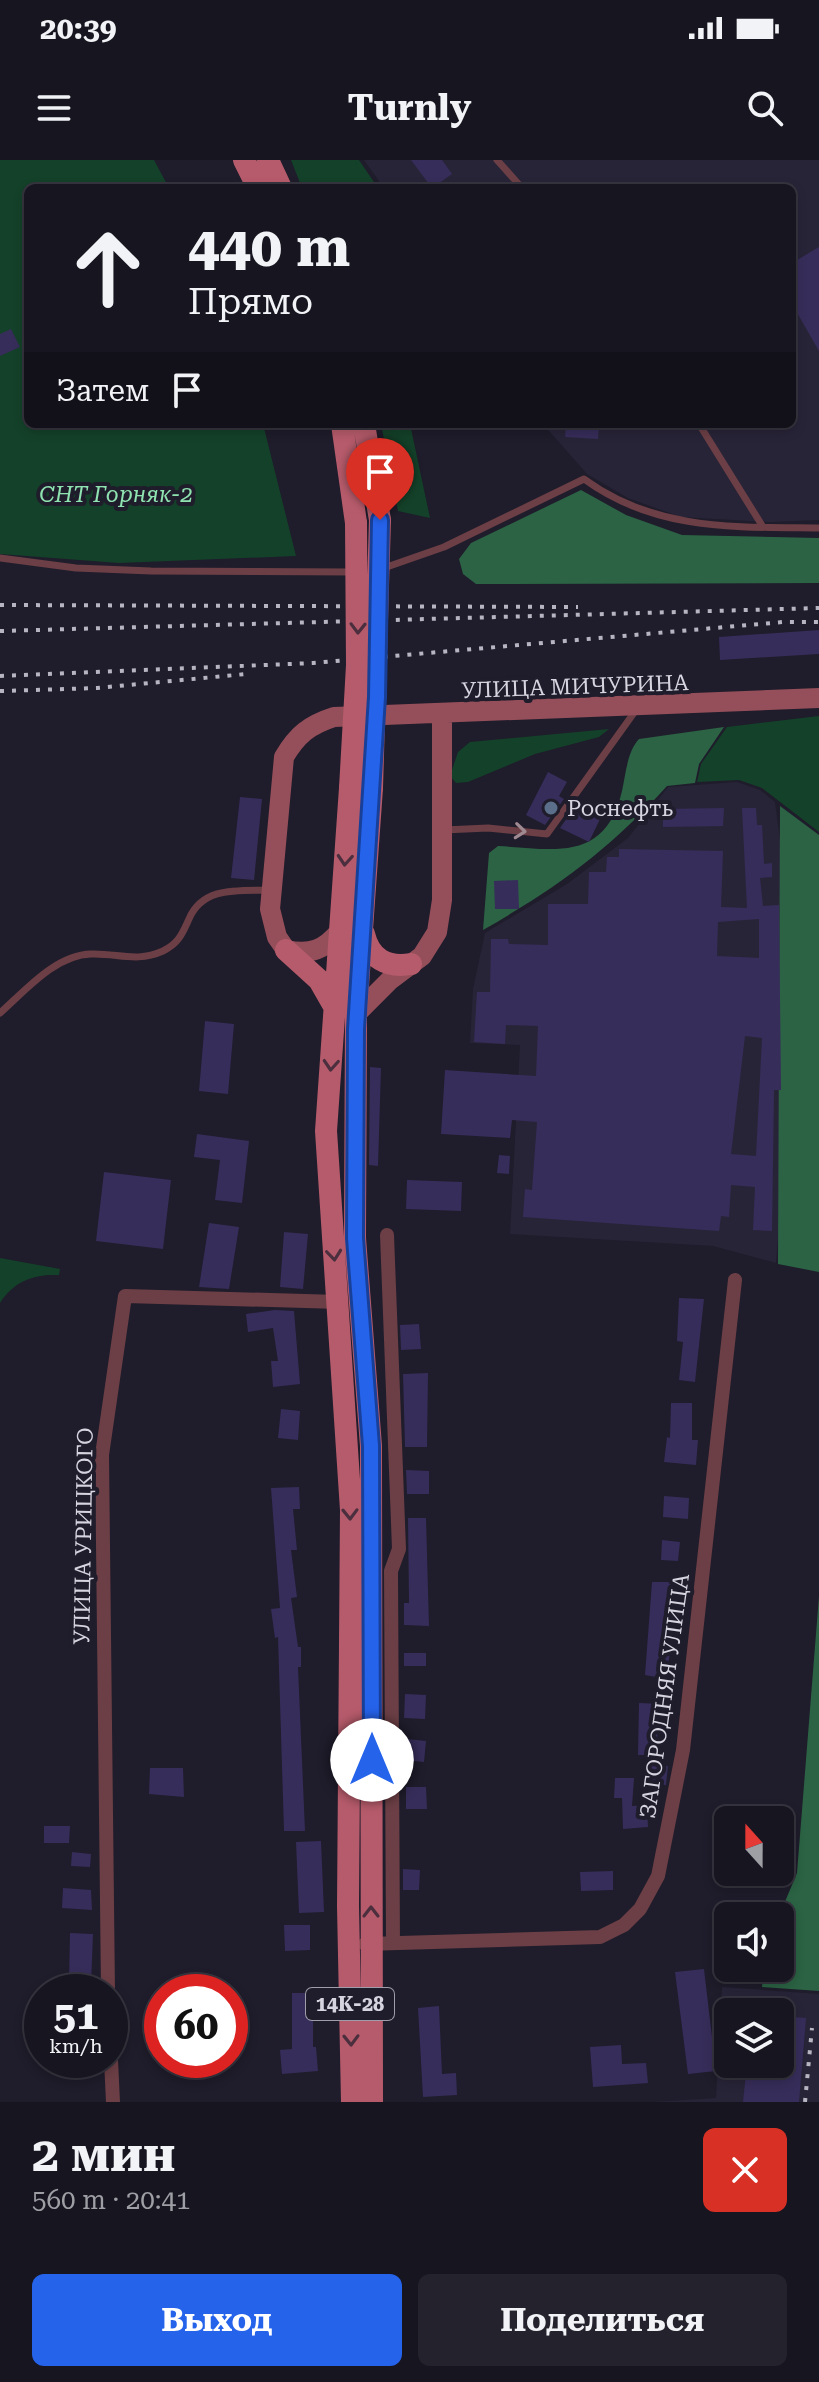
<!DOCTYPE html>
<html lang="ru">
<meta charset="utf-8">
<style>
:root{--surface:#171520;--page:#24222d;--text:#f1f3f6;--muted:#9e9fa5;--line:#36343e;--accent:#2563eb}
body{margin:0;font-family:"Roboto Serif",serif;background:var(--page);color:var(--text);height:100vh;display:flex;flex-direction:column;font-size:30px;white-space:nowrap}
*{box-sizing:border-box;margin:0}
p{font-size:26px;color:var(--muted)}
.icon{flex:none;width:44px;height:44px;fill:none;stroke:currentColor;stroke-width:2;stroke-linecap:round;stroke-linejoin:round}
.map{position:relative;height:1942px;overflow:hidden}
.drawer{display:flex;flex-direction:column;background:var(--surface);flex:1}
.drawer>*{flex:none}
.guide{position:absolute;left:24px;top:24px;width:772px;height:244px;border-radius:12px;box-shadow:0 4px 12px #0003,0 0 0 2px var(--line);background:#171520;color:var(--text);overflow:hidden}
.needle{width:52px;rotate:339deg}
.tools{position:absolute;left:714px;top:1646px;display:grid;gap:16px}
.tools a{display:grid;place-items:center;width:80px;height:80px;border-radius:12px;background:var(--surface);box-shadow:0 4px 12px #0003,0 0 0 2px var(--line);font-size:40px}
.speed{position:absolute;left:24px;top:1814px;display:flex;gap:16px;font-size:40px;font-weight:700;text-align:center}
.speed>*{display:grid;place-content:center;width:104px;height:104px;border-radius:50%;background:var(--surface);box-shadow:0 4px 12px #0003,0 0 0 2px var(--line);line-height:1}
.speed small{font-size:20px;font-weight:400}
.speed .limit{border:12px solid #d22;background:#fff;color:#111}
.pin{position:absolute;display:grid;place-items:center;width:68px;height:68px;color:#fff;margin:-82px -34px;border-radius:50% 50% 50% 0;rotate:-45deg;box-shadow:0 0 8px #0007}
.pin .icon{rotate:45deg}
.me{position:absolute;width:88px;margin:-44px;rotate:0deg;stroke-linejoin:round;filter:drop-shadow(0 0 6px #0008)}
.turn{display:flex;align-items:center;gap:28px;height:168px;padding:0 32px;font-size:36px}
.turn .icon{width:104px;height:104px;stroke-width:2.5}
.turn b{display:block;font-size:56px;line-height:68px}
.then{display:flex;align-items:center;height:76px;padding:0 32px;background:#0003;gap:16px;font-size:30px}
.round{display:grid;place-items:center;flex:none;width:84px;height:84px;border-radius:12px;background:var(--page)}
.overview{display:flex;align-items:center;justify-content:space-between;height:136px;padding:0 32px}
h1{font-size:48px;font-weight:700;line-height:60px}
.button{display:flex;gap:16px;margin-top:auto;padding:16px 32px}
.button a{flex:1;height:92px;border-radius:12px;background:var(--accent);color:#fff;font-size:32px;font-weight:700;line-height:92px;text-align:center}
.button a+a{background:var(--page);color:var(--text)}
.status{display:flex;justify-content:space-between;align-items:center;height:56px;padding:0 40px;background:var(--surface);direction:ltr}
.status svg{height:22px;fill:currentColor}
header{display:flex;justify-content:space-between;align-items:center;height:104px;padding:0 32px;background:var(--surface);font-size:36px;font-weight:700}
.map>svg:first-child{display:block}
.built{fill:#282438;fill-rule:evenodd}
.green{fill:#144129}
.forest{fill:#2b6344}
.building{fill:#372d5a;fill-rule:evenodd}
.lines{fill:none;stroke-linecap:round;stroke-linejoin:round}
.lane{stroke:#6b3f45;stroke-width:7}
.street{stroke:#6b3f45;stroke-width:14}
.secondary{stroke:#954f5a;stroke-width:20}
.primary{stroke:#b65b6b;stroke-width:22}
.rail{stroke:#b6b5c1;stroke-width:4;stroke-dasharray:4 8;stroke-linecap:butt}
.primary-bridge{stroke:#b65b6b;stroke-width:22}
.oneway{stroke:#4c2f3e}
.oneway2{stroke:#a08a92}
.route-casing{stroke:#184099;stroke-width:20}
.route{stroke:#2563eb;stroke-width:14}
.service-dot{fill:#5c6f8a;stroke:#1f1c2b;stroke-width:3}
.labels{text-anchor:middle;stroke-width:8;stroke-linejoin:round;paint-order:stroke}
.shield{fill:#1f1c2b;stroke:#9e9da9;stroke-width:2}
.shield-label{font-size:20px;font-weight:bold;fill:#d5d4df}
.park-label{font-size:22px;font-style:italic;fill:#8fe3b1;stroke:#1f1c2b}
.street-label{font-size:22px;fill:#d5d4df;stroke:#1f1c2b}
.poi-label{font-size:22px;fill:#d5d4df;stroke:#1f1c2b;text-anchor:start}
</style>
<div class="status"><b>20:39</b><svg viewBox="0 0 49 12"><path d="M0 12V9h3v3zM5 12V6h3v6zM10 12V3h3v9zM15 12V0h3v12zM26 1h20v11H26zM47 4h2v5h-2z"/></svg></div>
<header><svg class="icon" aria-label="menu" viewBox="0 0 24 24"><path d="M4 6h16M4 12h16M4 18h16"/></svg>Turnly<svg class="icon" aria-label="search" viewBox="0 0 24 24"><circle cx="10" cy="10" r="6"/><path d="M15 15l6 6"/></svg></header>
<div class="map">
<svg width="819" height="1942" viewBox="0 0 819 1942">
<rect width="100%" height="100%" fill="#1f1c2b"/>
<path class="built" d="M364 0H819V360L770 362 681 357 628 338 587 314 543 264H792V28H384Z
M737 622 760 630 775 642 785 718 804 754 776 1103 713 1086 510 1074 520 885 470 883 473 829 485 773 567 724 628 678 668 627Z
M722 1827 819 1834V1942H653L716 1938ZM728 1852H780V1904H728Z"/>
<path class="green" d="M0 0H154L169 28H28V264H263L296 396 119 403 0 394Z
M291 0H359L378 28H302Z
M381 264H410L430 358 398 351Z
M819 556V672L762 628 739 620 697 622 701 604 727 567Z
M609 569 599 577 535 594 468 622 456 623 450 616 458 592 470 582Z
M0 1098 60 1109 59 1115C34 1114 14 1121 0 1143Z"/>
<path class="forest" d="M581 330 626 355 682 375 819 378V423L476 424 463 414 459 399 471 383Z
M724 567 699 604 695 623 667 626C609 690 558 727 483 770L489 693 498 686C554 689 605 703 622 631 626 613 627 592 639 579Z
M780 646 819 675V1112L778 1104Z
M819 1436V1831L762 1827 764 1808H780L779 1756 797 1713Z"/>
<path class="building" d="M411 0H442L452 14 432 28Z
M819 87V191L792 144V103Z
M11 169 20 187 0 196V174Z
M566 264H599L598 279 565 277Z
M819 470V494L720 500 719 477Z
M548 612 567 622 559 636 564 639 545 665 526 655Z
M240 637 262 639 254 720 231 718Z
M576 645 601 657 589 682 560 668Z
M724 648 723 666 663 667V649Z
M742 648H756L757 665H762L764 704 772 703V717L760 718 763 746 779 745 781 930H774L772 1071 753 1070 755 1027 731 1025 729 1057 721 1056 719 1071 523 1057 525 1029 532 1030 537 962 512 960 510 978 441 974 445 910 536 916 538 866 506 865 505 884 474 882 477 832H490L491 779H508L509 784 548 785V744H588L589 712H606L607 697H619V689L723 691 721 747 747 748ZM759 759V798L717 796 718 762ZM745 876 762 878 756 996 731 994Z
M518 720 519 749H495L494 721Z
M205 861 234 864 228 934 199 931Z
M370 907 381 908 378 1006 369 1005Z
M197 974 249 981 242 1043 215 1040 220 1000 194 997Z
M499 995 510 996 509 1014 497 1013Z
M104 1012 171 1020 163 1089 96 1081Z
M407 1020 462 1022 461 1051 406 1049Z
M209 1063 239 1067 229 1129 199 1127Z
M284 1072 308 1074 303 1129 280 1127Z
M679 1138 704 1139 695 1222 679 1220 683 1182 677 1181Z
M275 1150 294 1151 300 1224 273 1227 271 1201H278L273 1168 248 1172 246 1154Z
M419 1164 421 1189 401 1190 400 1165Z
M428 1213 427 1287H405L403 1214Z
M671 1243H692V1280H698L696 1305 664 1302 667 1277 670 1278Z
M281 1249 300 1251 298 1280 278 1278Z
M406 1310 429 1311V1334H407Z
M299 1327 300 1349H293L297 1390H291L297 1437 291 1438 298 1487H301V1507H298L305 1671H284L278 1477 275 1478 271 1449 280 1448 271 1328Z
M664 1336 689 1338 688 1359 663 1357Z
M408 1358H426L429 1466 404 1465V1443H409Z
M662 1380 680 1382 678 1401 661 1400Z
M652 1422H677L667 1519 645 1515Z
M404 1493H426V1506H404Z
M405 1534 426 1535 425 1559 404 1558Z
M639 1543 662 1544V1563H657L658 1605 668 1606 666 1625 645 1623 647 1595H638Z
M407 1579 426 1581 424 1602 405 1600Z
M150 1608H183L184 1637 149 1634Z
M615 1618H634L632 1646 647 1645 648 1667 623 1669 622 1638H614Z
M406 1627H426L427 1649H406Z
M44 1666H70L69 1683H44Z
M321 1681 324 1752 299 1753 296 1682Z
M72 1692 91 1694 90 1707 71 1706Z
M403 1709 420 1710 419 1730H403Z
M613 1711V1730L581 1731 580 1712Z
M63 1728 91 1730 92 1750 62 1748Z
M284 1765H310V1790L285 1791Z
M70 1773 93 1774 91 1824 69 1822Z
M704 1809 716 1911 688 1914 675 1812Z
M292 1833H313V1887H316L318 1911 282 1914 280 1890 292 1889Z
M439 1846 442 1914 456 1913 457 1935 423 1937 418 1848Z
M780 1856 806 1858 799 1942H743L747 1904H780Z
M621 1885 622 1904 646 1903 648 1923 593 1927 590 1887Z"/>
<g class="lines">
<path class="lane" d="M497 0 522 28
M699 264 763 367
M0 398 76 408 151 411 353 412
M381 409 444 387 584 319C655 371 734 367 819 368
M444 670 488 668 547 674 636 550
M0 853C25 831 55 795 91 794 118 793 136 803 163 791 179 783 182 774 189 759 203 726 239 731 269 730"/>
<path class="street" d="M387 1075 399 1389 391 1411 393 1783
M365 1784 600 1777 624 1765 640 1749 658 1716 683 1590 735 1120
M108 1832 102 1295 125 1136 339 1142
M110 1879 113 1942"/>
<path class="secondary" d="M340 771C324 790 311 795 286 790L277 777 270 749 284 597C297 575 309 565 334 557L819 538
M356 854 390 820 422 796 437 772 442 740V555"/>
<path class="primary" d="M244 0 258 28
M268 0 281 28
M342 264 356 363
M364 264 380 360
M350 628 326 971 351 1350 348 1746 352 1942
M372 628 356 854 355 1078 371 1286 372 1942
M364 774C370 799 387 808 411 804
M286 790 319 820 335 848"/>
<path class="rail" d="M0 445 578 447
M0 471 819 448
M0 516 313 503 783 462H819
M0 531 97 528 246 514
M805 1942 812 1868"/>
<path class="primary-bridge" d="M350 628 357 505 356 363
M372 628 380 360"/>
</g>
<defs><path id="oneway-chevron" d="M-2-3.5L2.5 0L-2 3.5" fill="none" stroke-width="1.6" stroke-linecap="round" stroke-linejoin="round" transform="scale(2)"/></defs>
<g class="oneway">
<use href="#oneway-chevron" transform="translate(358 468) rotate(91)"/>
<use href="#oneway-chevron" transform="translate(345 700) rotate(94)"/>
<use href="#oneway-chevron" transform="translate(331 905) rotate(94)"/>
<use href="#oneway-chevron" transform="translate(334 1095) rotate(84)"/>
<use href="#oneway-chevron" transform="translate(350 1354) rotate(89)"/>
<use href="#oneway-chevron" transform="translate(371 1752) rotate(-90)"/>
<use href="#oneway-chevron" transform="translate(351 1880) rotate(89)"/>
</g>
<use class="oneway2" href="#oneway-chevron" transform="translate(520 671) rotate(6)"/>
<g class="lines">
<defs>
<path id="route" d="M372 1600 371 1286 355 1078 356 869 377 537 380 360"/>
</defs>
<use href="#route" class="route-casing"/>
<use href="#route" class="route"/>
</g>
<circle class="service-dot" cx="551" cy="648" r="8"/>
<g class="labels">
<rect class="shield" x="306" y="1828" width="88" height="32" rx="6"/>
<g class="shield-label">
<text x="350" y="1851">14К-28</text>
</g>
<g class="park-label">
<text x="116" y="342">СНТ Горняк-2</text>
</g>
<g class="street-label">
<text transform="translate(575 526) rotate(-2)" y="8">УЛИЦА МИЧУРИНА</text>
<text transform="translate(83 1376) rotate(-89)" y="8">УЛИЦА УРИЦКОГО</text>
<text transform="translate(664 1536) rotate(-82)" y="8">ЗАГОРОДНЯЯ УЛИЦА</text>
</g>
<g class="poi-label">
<text x="567" y="656">Роснефть</text>
</g>
</g>
</svg>
<div class="tools">
<a><svg class="needle" viewBox="-14 -14 28 28"><path d="M0-13l5 13h-10z" fill="#e53935"/><path d="M0 13l5-13h-10z" fill="#9e9fa5"/></svg></a>
<a><svg class="icon" aria-label="sound" viewBox="0 0 24 24"><path d="M4 9h4l5-4v14l-5-4H4zM17 9q2 3 0 6"/></svg></a>
<a><svg class="icon" aria-label="layers" viewBox="0 0 24 24"><path d="M12 4l9 5-9 5-9-5zM3 14l9 5 9-5"/></svg></a>
</div>
<div class="speed"><div>51<small>km/h</small></div><div class="limit">60</div></div>
<div class="pin" style="left:380px;top:360px;background:#d93025"><svg class="icon" aria-label="arrive" viewBox="0 0 24 24"><path d="M6 21V4h12l-3 4 3 4H6"/></svg></div>
<svg class="me" style="left:372px;top:1600px" viewBox="-20 -20 40 40"><circle r="19" fill="#fff"/><path d="M0-13L10 11 0 6-10 11z" fill="#2563eb"/></svg>
<div class="guide">
<div class="turn"><svg class="icon" aria-label="ahead" viewBox="0 0 24 24"><path d="M12 20V5M6 11l6-6 6 6"/></svg><div><b>440 m</b>Прямо</div></div>
<div class="then">Затем<svg class="icon" aria-label="arrive" viewBox="0 0 24 24"><path d="M6 21V4h12l-3 4 3 4H6"/></svg></div>
</div>
</div>
<section class="drawer">
<div class="overview"><div><h1>2 мин</h1><p>560 m · 20:41</p></div><a class="round" style="background:#d93025;color:#fff"><svg class="icon" aria-label="close" viewBox="0 0 24 24"><path d="M6 6l12 12M18 6L6 18"/></svg></a></div>
<div class="button"><a>Выход</a><a>Поделиться</a></div>
</section>
